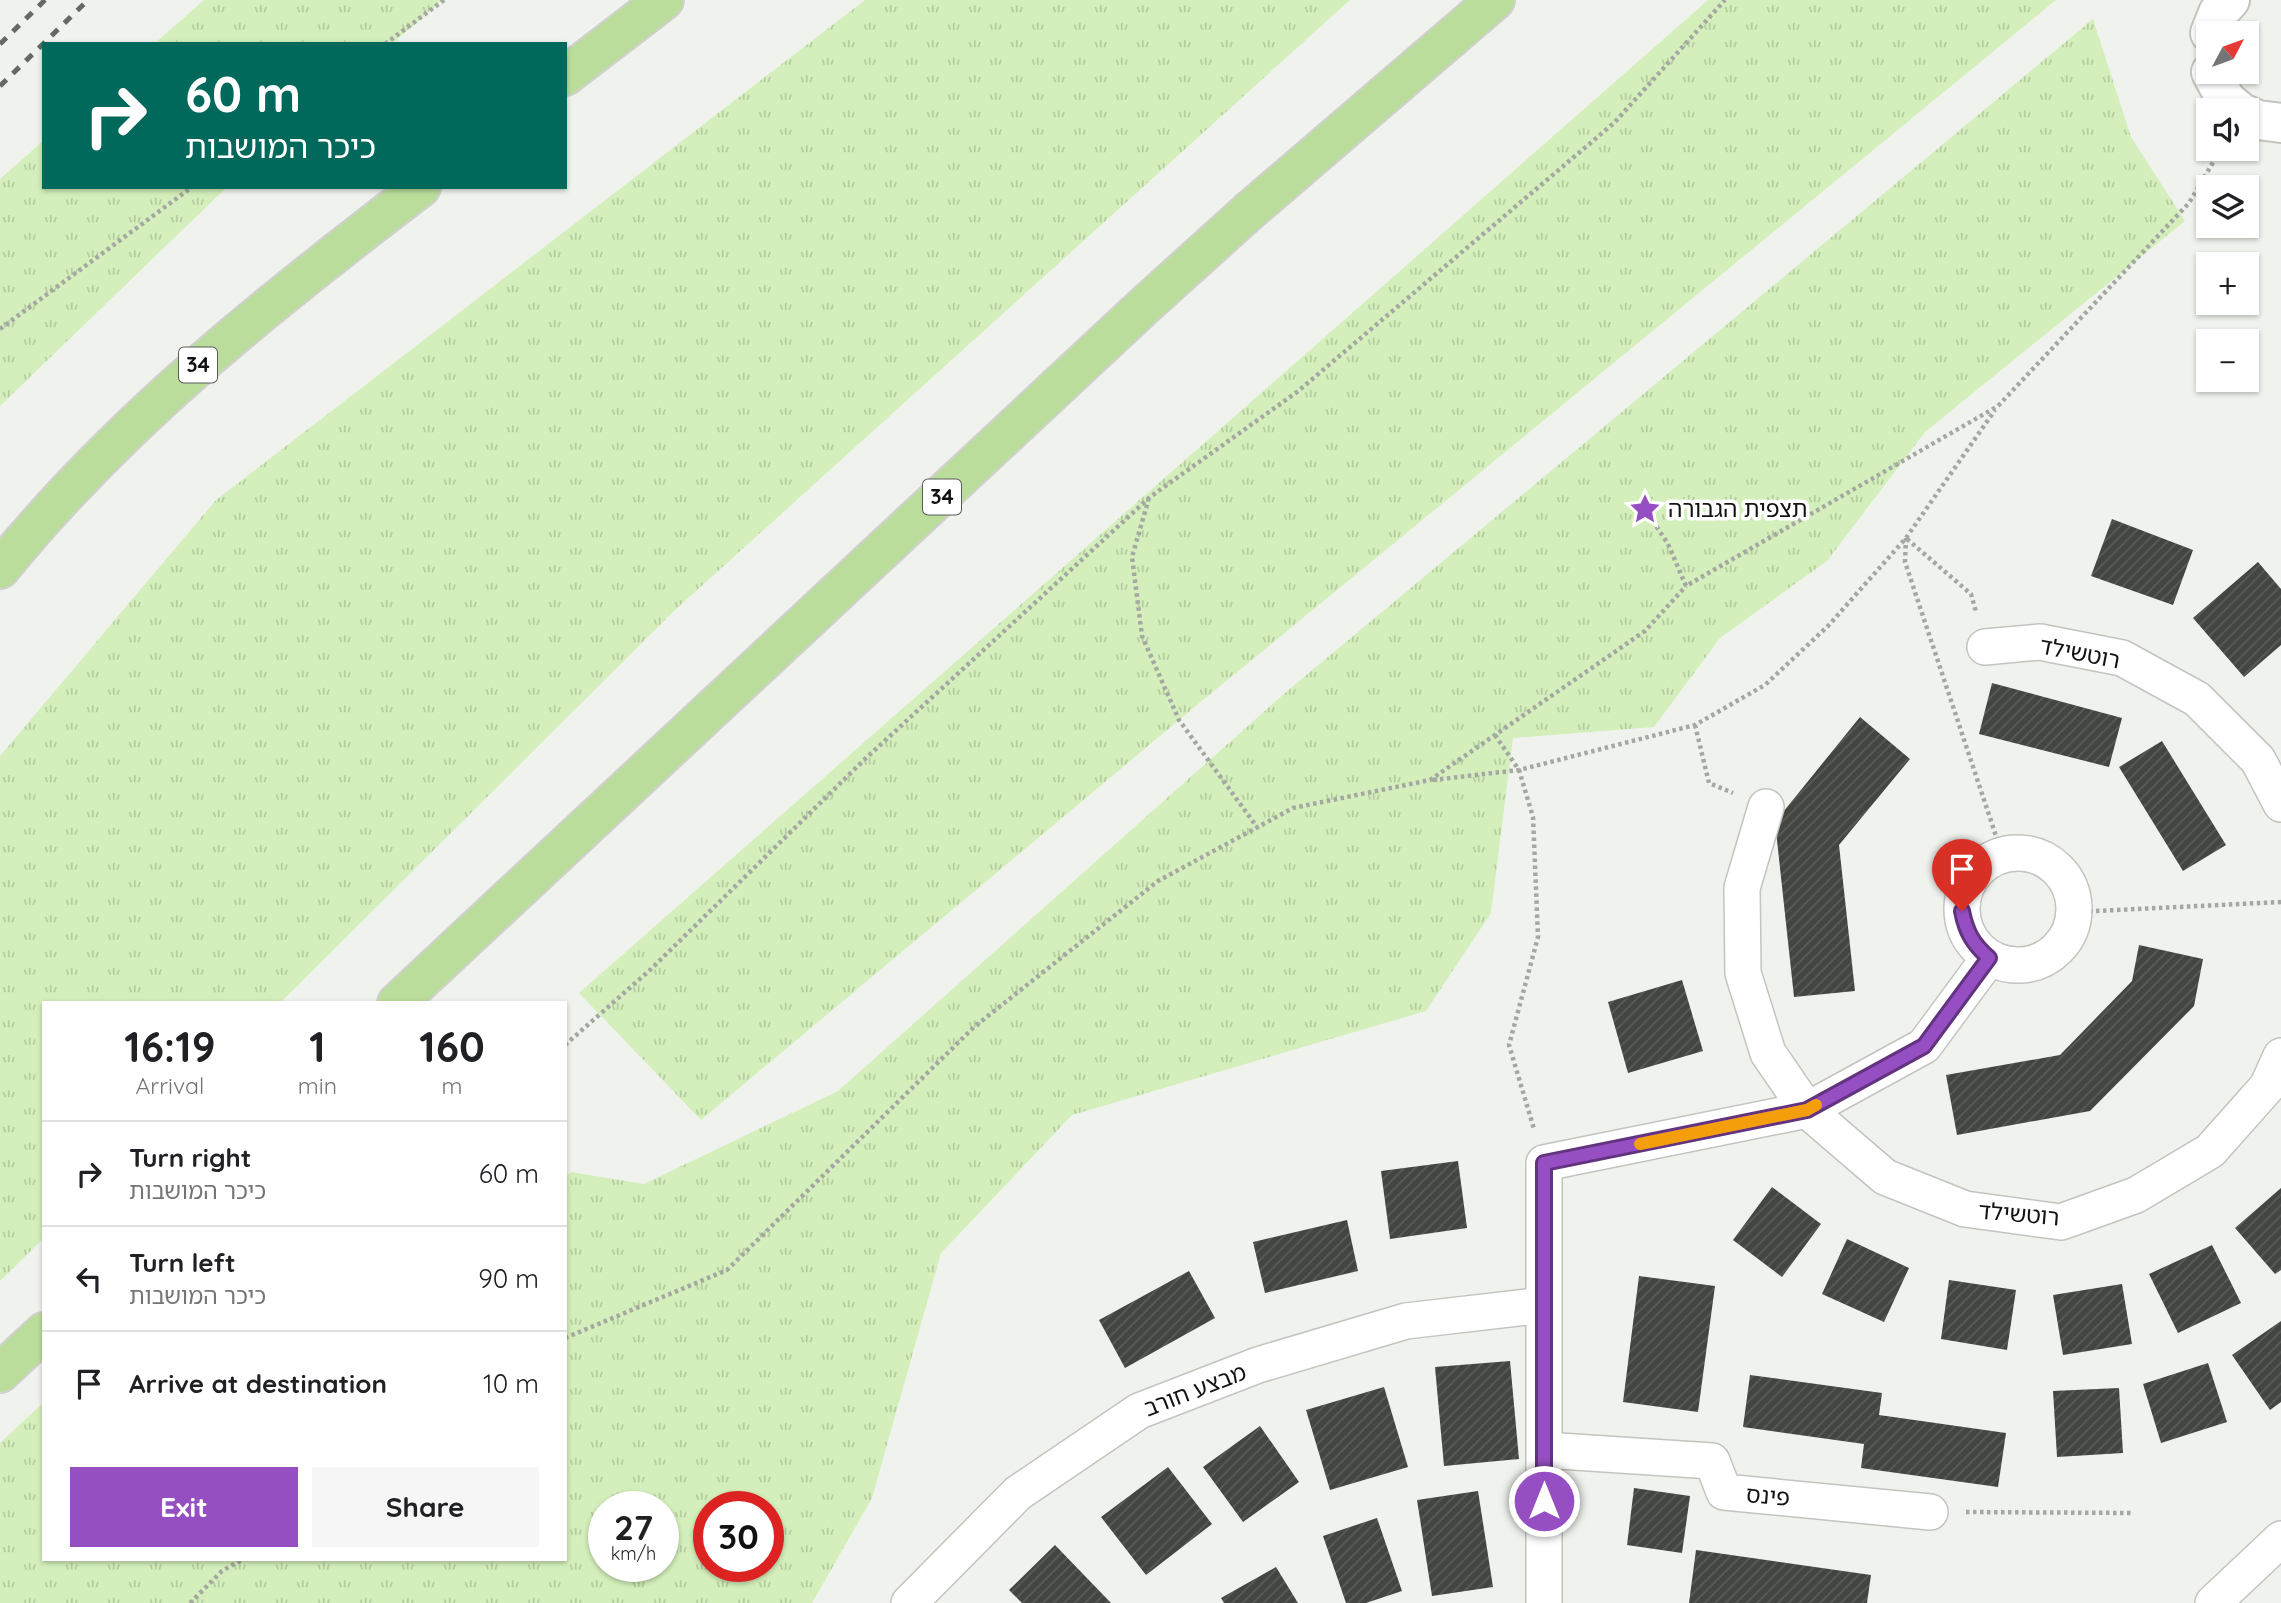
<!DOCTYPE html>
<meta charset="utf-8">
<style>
:root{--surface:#fff;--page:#f6f6f6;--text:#202124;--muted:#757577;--line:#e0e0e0;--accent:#964fc3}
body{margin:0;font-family:Quicksand,"Noto Sans Hebrew",sans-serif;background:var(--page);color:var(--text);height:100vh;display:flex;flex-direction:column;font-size:26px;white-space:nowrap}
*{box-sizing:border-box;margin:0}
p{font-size:23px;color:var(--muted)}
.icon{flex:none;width:38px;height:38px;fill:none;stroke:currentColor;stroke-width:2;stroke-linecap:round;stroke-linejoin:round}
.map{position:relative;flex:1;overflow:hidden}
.side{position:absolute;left:42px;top:1001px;width:525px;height:560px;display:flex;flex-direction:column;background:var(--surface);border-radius:0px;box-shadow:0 2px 5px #0004}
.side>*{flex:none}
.guide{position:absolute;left:42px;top:42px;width:525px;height:147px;border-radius:0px;box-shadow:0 2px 5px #0004;background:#00695c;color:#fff;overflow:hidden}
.needle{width:46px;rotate:49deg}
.tools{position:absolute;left:2196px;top:21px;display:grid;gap:14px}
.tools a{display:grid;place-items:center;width:63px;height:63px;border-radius:0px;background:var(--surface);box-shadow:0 2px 5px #0004;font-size:35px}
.speed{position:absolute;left:588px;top:1491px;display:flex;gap:14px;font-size:35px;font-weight:700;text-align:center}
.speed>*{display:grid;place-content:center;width:91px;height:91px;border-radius:50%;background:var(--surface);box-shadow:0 2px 5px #0004;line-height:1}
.speed small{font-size:18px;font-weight:400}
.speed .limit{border:10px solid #d22;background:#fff;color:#111}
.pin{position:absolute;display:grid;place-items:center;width:60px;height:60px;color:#fff;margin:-72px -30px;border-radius:50% 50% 50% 0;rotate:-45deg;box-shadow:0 0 7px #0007}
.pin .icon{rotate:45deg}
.me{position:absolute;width:77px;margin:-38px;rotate:0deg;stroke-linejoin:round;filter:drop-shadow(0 0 5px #0008)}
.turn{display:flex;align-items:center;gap:24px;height:147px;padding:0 28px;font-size:32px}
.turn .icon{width:91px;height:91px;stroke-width:2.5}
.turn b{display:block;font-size:49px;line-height:60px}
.eta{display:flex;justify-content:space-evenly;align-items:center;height:119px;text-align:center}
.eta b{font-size:42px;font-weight:700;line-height:49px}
.cta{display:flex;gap:14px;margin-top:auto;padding:14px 28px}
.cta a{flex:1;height:80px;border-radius:0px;background:var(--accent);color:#fff;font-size:28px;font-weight:700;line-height:80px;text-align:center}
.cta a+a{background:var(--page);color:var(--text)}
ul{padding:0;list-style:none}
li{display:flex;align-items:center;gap:21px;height:105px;padding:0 28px;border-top:2px solid var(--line)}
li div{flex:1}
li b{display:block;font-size:26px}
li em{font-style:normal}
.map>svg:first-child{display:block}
.grass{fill:url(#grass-tufts);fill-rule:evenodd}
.building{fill:url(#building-hatch)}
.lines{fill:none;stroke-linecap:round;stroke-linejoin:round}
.street-casing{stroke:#c2c5bf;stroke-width:38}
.secondary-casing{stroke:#c2c5bf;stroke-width:42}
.highway-casing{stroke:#d0d0cf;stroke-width:42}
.path{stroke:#a5a7a2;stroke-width:4.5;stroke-dasharray:3.5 3.5;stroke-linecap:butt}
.street{stroke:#fff;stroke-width:35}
.secondary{stroke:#fff;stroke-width:38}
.highway{stroke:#bbdd9b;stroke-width:38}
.rail{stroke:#666865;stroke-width:5;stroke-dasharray:9 9;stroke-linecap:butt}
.route-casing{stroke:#62337f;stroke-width:18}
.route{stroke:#964fc3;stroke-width:12}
.slow{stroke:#f59e0b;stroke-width:12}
.labels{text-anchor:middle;stroke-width:7;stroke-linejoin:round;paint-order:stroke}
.shield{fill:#fff;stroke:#595a58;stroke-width:2}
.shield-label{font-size:21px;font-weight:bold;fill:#121311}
.poi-label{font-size:23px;fill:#121311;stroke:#fff;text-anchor:start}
.street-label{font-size:23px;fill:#121311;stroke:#fff}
</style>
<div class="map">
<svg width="2281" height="1603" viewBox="0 0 2281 1603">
<defs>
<pattern id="grass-tufts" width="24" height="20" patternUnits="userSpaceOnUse" patternTransform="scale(1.75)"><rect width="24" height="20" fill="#d4efbb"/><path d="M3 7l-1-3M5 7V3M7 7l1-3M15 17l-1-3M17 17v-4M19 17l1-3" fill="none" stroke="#b5cca0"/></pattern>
<pattern id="building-hatch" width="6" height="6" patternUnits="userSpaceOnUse" patternTransform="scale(1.75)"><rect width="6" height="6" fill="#434540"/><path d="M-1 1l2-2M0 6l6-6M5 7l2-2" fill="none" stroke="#5a5c58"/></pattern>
</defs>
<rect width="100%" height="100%" fill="#f0f3ed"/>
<path class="grass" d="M204 0H442L392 44H154Z
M865 0H1350L675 610 280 1003H44V1238L0 1281V756L216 500Z
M1708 0H2056L1203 700 701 1120 579 993Z
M2093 19 2131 137 2185 221 1925 432 1827 561 1720 638 1654 727 1513 738 1491 913 1426 1011 1072 1115 941 1253 872 1498 812 1603H0V1443L44 1402V1559H565V1177L571 1172 644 1184 838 1091 1286 692ZM604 1507H663V1566H604ZM709 1507H768V1566H709Z
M44 140V187H227L0 406V179Z"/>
<path class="building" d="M2112 519 2193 550 2173 605 2091 576Z
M2258 562 2281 589V645L2244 677 2193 618Z
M1992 683 2122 718 2109 767 1979 734Z
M1860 717 1910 759 1839 845 1855 991 1794 997 1775 822Z
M2162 741 2226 845 2183 871 2119 767Z
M2139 945 2203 959 2194 1006 2090 1111 1957 1135 1946 1075 2060 1055 2132 981Z
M1682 980 1703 1051 1628 1073 1608 1002Z
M1458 1161 1467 1228 1390 1239 1381 1171Z
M1772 1187 1821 1224 1782 1277 1733 1240Z
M2281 1188V1270L2275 1274 2235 1228Z
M1347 1220 1358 1271 1265 1293 1253 1242Z
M1847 1239 1909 1268 1884 1322 1822 1294Z
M2212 1245 2241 1303 2178 1333 2149 1274Z
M1189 1271 1215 1318 1125 1368 1099 1320Z
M1639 1276 1715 1286 1698 1412 1623 1402Z
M1949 1280 2016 1290 2007 1350 1941 1339Z
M2122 1284 2132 1344 2063 1355 2053 1295Z
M2281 1321V1402L2270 1410 2232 1355Z
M1510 1361 1519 1459 1444 1466 1435 1367Z
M2208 1363 2227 1422 2161 1443 2143 1384Z
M1750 1375 1882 1393 1879 1415 2006 1433 1998 1487 1861 1468 1864 1444 1743 1427Z
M1384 1387 1408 1467 1330 1490 1306 1410Z
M2119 1388 2123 1453 2057 1457 2053 1391Z
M1260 1426 1299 1482 1243 1522 1203 1467Z
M1168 1467 1212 1524 1146 1575 1101 1517Z
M1634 1488 1690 1496 1682 1553 1627 1545Z
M1478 1491 1493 1587 1432 1596 1417 1500Z
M1377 1518 1402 1591 1366 1603H1346L1323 1536Z
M1055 1545 1111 1603H1022L1009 1590Z
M1696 1550 1871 1575 1867 1603H1689Z
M1276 1567 1298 1603H1224L1221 1598Z"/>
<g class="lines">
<defs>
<path id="street" d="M1985 647 2040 642 2122 658 2197 699 2258 760 2281 804
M1766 807 1742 888 1743 973 1768 1053 1807 1110 1885 1177 1965 1209 2061 1222 2136 1195 2210 1151 2267 1087 2281 1056
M1962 909a56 56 0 1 1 112 0a56 56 0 1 1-112 0Z
M1544 1450 1712 1461 1724 1492 1930 1512
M909 1603 1018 1493 1139 1411 1258 1365 1406 1321 1544 1305
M1544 1603V1163L1807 1110 1924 1046 1989 958
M2213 1603 2281 1539"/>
<path id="secondary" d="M2210 33 2218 13 2230 0
M2211 72 2226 100 2238 110
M2247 115 2258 120 2281 123"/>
<path id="highway" d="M565 76 664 0
M0 569C121 420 269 303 421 187
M397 1003 1143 307 1247 213 1495 0
M0 1373 44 1332"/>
</defs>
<use href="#street" class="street-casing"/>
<use href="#secondary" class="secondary-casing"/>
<use href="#highway" class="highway-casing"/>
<path class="path" d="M385 44 444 0
M0 329 192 187
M1149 498 1132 557 1142 636 1179 720 1257 827
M1645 509 1668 544 1686 586 1998 406 2189 203 2221 149
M1906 538 1905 562 2002 854
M1907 539 1971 594 1976 612
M1695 725 1709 783 1733 793
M1495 735 1519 770 1533 817 1538 937 1509 1045 1534 1129
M1433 780 1519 770 1695 725 1765 685 1828 626 1906 538 1995 410
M2075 912 2281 902
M565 1045 650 970 865 759 1150 497 1297 392 1614 123 1725 0
M565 1338 727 1270 974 1027 1158 881 1293 808 1430 780 1645 631 1686 586
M1966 1512 2133 1513
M190 1603 222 1571 243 1559"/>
<use href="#street" class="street"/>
<use href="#secondary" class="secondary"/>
<use href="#highway" class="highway"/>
<path class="rail" d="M0 44 45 0
M0 86 88 0"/>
</g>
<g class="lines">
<defs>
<path id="route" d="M1544 1501V1163L1807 1110 1924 1046 1989 958C1973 944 1966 932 1962 911"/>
</defs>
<use href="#route" class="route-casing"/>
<use href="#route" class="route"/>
<path class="slow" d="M1640 1144 1807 1110 1816 1105"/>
</g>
<defs>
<symbol id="sight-bare" viewBox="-9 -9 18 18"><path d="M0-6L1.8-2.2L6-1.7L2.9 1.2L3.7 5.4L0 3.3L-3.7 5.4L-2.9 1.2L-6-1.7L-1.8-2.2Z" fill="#964fc3" stroke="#fff" stroke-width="2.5" paint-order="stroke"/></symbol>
</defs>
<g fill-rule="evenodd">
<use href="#sight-bare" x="1623" y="487" width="44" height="44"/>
</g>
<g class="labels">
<g class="shield">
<rect x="179" y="347.5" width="38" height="35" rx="5"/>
<rect x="923" y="479.5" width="38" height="35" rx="5"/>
</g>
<g class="shield-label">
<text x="198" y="372">34</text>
<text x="942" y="504">34</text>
</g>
<g class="poi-label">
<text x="1668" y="517">תצפית הגבורה</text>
</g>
<g class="street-label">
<text transform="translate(2080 653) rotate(11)" y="8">רוטשילד</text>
<text transform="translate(2019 1214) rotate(5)" y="8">רוטשילד</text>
<text transform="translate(1195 1390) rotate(-21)" y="8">מבצע חורב</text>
<text transform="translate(1768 1496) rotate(5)" y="8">פינס</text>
</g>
</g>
</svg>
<div class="tools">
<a><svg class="needle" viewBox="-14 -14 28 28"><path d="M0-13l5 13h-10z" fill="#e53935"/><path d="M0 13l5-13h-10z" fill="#757577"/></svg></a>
<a><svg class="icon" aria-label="sound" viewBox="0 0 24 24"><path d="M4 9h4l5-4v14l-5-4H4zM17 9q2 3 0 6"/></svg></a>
<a><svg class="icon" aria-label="layers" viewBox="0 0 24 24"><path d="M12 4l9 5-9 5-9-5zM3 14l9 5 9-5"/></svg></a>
<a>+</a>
<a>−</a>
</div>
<div class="speed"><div>27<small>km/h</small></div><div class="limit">30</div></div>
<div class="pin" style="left:1962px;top:911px;background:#d93025"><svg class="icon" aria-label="arrive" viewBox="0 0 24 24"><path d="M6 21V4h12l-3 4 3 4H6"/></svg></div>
<svg class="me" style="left:1544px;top:1501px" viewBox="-20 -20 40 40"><circle r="17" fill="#964fc3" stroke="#fff" stroke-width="3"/><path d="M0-11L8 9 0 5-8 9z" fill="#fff"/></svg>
<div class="guide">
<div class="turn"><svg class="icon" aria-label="right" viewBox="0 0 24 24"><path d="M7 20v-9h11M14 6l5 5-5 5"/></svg><div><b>60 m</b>כיכר המושבות</div></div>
</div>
<section class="side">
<div class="eta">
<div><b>16:19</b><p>Arrival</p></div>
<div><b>1</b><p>min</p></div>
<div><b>160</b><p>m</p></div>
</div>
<ul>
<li><svg class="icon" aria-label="right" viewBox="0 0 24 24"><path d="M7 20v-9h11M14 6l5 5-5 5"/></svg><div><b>Turn right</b><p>כיכר המושבות</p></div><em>60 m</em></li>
<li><svg class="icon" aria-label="left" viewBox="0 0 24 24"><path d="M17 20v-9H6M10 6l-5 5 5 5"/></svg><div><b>Turn left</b><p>כיכר המושבות</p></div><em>90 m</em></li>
<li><svg class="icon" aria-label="arrive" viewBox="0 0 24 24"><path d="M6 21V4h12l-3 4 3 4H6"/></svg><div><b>Arrive at destination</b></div><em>10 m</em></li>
</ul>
<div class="cta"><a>Exit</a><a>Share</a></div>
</section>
</div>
